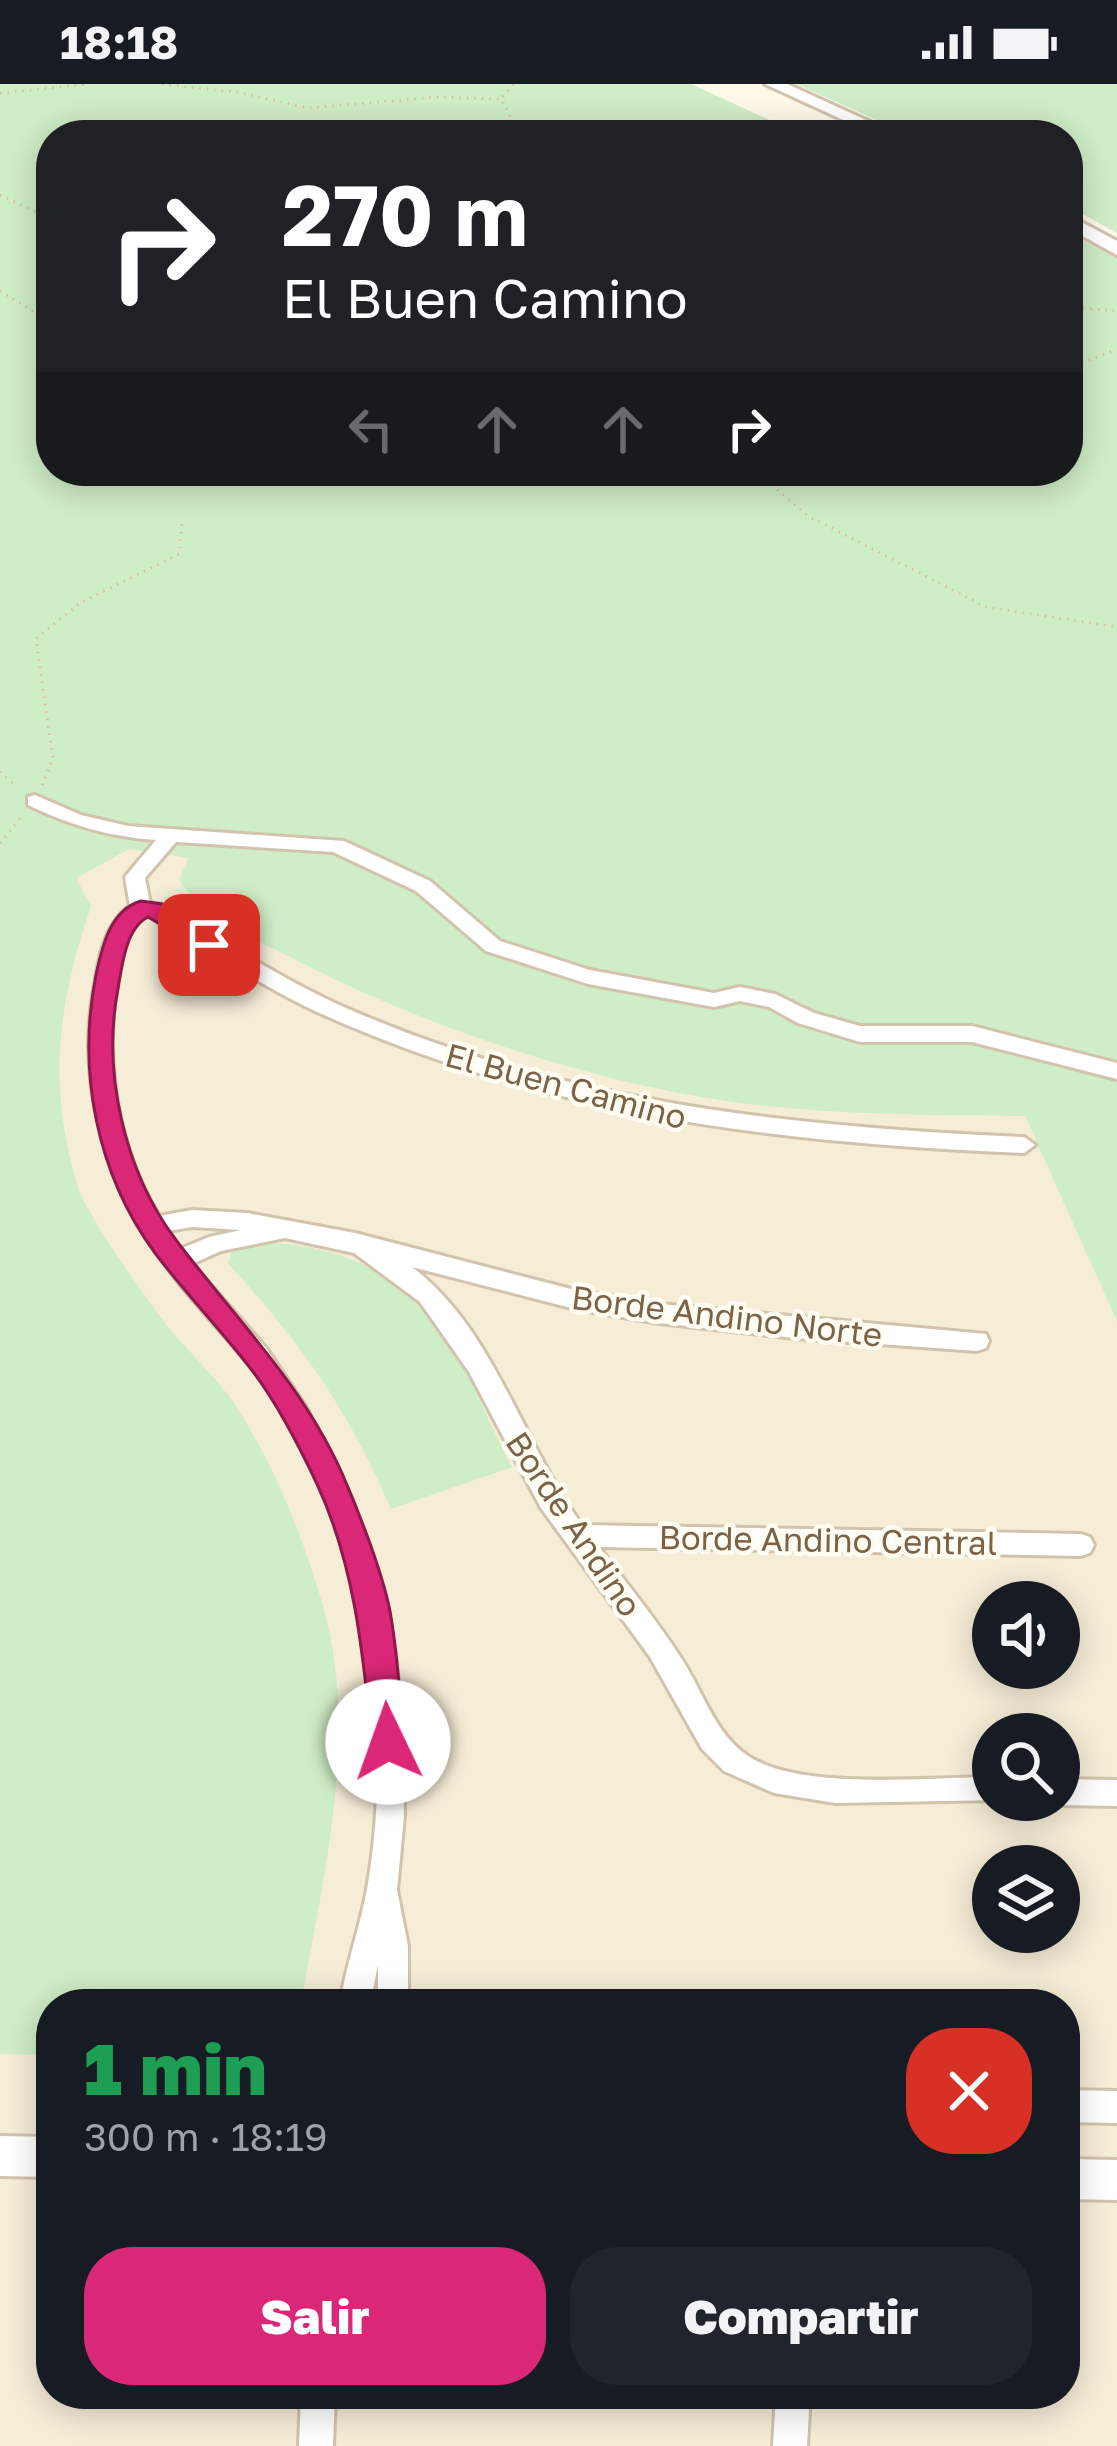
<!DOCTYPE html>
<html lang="es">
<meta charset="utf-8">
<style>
:root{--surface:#171b24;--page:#20242c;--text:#f1f3f6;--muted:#9ea1a6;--accent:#db2777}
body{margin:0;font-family:"Golos Text",sans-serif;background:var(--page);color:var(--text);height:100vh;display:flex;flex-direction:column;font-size:45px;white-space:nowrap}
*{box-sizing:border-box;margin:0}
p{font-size:39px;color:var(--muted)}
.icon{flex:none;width:66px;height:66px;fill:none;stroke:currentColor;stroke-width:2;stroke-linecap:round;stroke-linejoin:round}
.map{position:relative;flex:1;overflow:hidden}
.side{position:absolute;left:36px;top:1905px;width:1044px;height:420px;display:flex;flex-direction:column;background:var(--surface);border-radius:48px;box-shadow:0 6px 30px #0003}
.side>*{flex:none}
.banner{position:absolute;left:36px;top:36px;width:1047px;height:366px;border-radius:48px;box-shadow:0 6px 30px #0003;background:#202124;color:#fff;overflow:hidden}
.tools{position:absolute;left:972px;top:1497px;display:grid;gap:24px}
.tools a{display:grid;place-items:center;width:108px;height:108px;border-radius:50%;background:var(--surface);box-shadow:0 6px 30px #0003;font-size:60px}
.pin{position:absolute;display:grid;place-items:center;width:102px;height:102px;color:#fff;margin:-51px;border-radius:24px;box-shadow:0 6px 18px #0006}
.me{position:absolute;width:132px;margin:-66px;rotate:357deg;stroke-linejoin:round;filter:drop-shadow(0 0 9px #0008)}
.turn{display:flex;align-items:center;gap:42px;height:252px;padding:0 48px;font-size:54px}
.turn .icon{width:156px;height:156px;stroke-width:2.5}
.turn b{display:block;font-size:84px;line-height:102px}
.lanes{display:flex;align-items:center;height:114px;padding:0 48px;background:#0003;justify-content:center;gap:60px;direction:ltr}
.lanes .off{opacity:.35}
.round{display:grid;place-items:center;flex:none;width:126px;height:126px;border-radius:48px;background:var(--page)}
.headline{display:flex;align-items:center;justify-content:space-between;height:204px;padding:0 48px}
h1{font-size:72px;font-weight:800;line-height:90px;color:#1e9e55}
.primary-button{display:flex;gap:24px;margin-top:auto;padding:24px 48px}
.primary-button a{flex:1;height:138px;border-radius:48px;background:var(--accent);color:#fff;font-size:48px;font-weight:800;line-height:138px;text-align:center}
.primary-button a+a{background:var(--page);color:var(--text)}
.status{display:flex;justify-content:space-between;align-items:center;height:84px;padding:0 60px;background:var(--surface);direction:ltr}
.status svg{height:33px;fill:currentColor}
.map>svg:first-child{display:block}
.residential{fill:#f6edd7;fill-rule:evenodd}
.green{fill:#cfedc6}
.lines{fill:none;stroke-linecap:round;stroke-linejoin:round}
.minor-casing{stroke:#d2c3ad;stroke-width:6}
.tertiary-casing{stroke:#d2c3ad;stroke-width:6}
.path{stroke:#dbc1a1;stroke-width:3;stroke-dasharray:1.5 6;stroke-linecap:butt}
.minor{fill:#fff;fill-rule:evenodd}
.tertiary{fill:#fff;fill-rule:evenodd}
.route{fill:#db2777;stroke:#8e194d;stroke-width:3}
.labels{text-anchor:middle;stroke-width:9;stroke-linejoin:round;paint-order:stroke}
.street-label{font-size:33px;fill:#7b634a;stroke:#fffcf1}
</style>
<div class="status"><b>18:18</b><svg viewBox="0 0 49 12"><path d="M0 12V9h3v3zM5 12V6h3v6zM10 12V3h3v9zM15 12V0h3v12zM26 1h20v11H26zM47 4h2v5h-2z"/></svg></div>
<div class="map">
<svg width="1117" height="2362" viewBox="0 0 1117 2362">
<rect width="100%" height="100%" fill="#fef9e9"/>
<path class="residential" d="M0 196 51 387 1117 998V2362H0ZM993 1518H1059V1584H993ZM993 1650H1059V1716H993ZM993 1782H1059V1848H993ZM51 1920H1065V2310H51Z"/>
<path class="green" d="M0 0H691L802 51H51V387H1068V148L1117 174V1237L1025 1032C930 1031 835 1031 741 1019 599 1001 425 943 298 877 259 857 202 835 179 795L189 774 129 765 76 794 91 822C58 920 47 998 77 1100 85 1129 139 1203 159 1231 182 1263 214 1289 236 1322 274 1381 304 1455 323 1522 360 1651 323 1792 301 1920H51V1971L0 1970Z
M796 0H1117V149L1068 122V51H910Z
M241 1160C311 1154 388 1178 433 1234 465 1274 487 1337 512 1383L391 1425C351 1330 299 1255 228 1180L231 1169 241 1165Z"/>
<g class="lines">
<defs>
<path id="minor" d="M35 711 81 731 128 742 344 757 430 797 500 857 590 886 714 909 740 903 775 910 814 929 860 942H972L1117 979V995L972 958H860L798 939 769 923 740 917 714 923 588 900 486 867 416 807 333 768 176 758 145 794 150 819 161 821C220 854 276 892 337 920 556 1018 787 1043 1024 1053L1035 1061 1024 1069C778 1059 551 1032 324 931 263 904 208 865 150 832L141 834C125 850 121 873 117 895 104 976 116 1061 159 1132L192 1126 247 1129 355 1149 575 1206 659 1220 986 1250 989 1257 986 1264 977 1267 795 1254 659 1239 575 1225 412 1183C495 1246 522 1359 582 1441L1081 1450 1090 1453 1094 1461 1090 1469 1081 1472 599 1463C627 1500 656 1535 681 1574 703 1607 714 1649 748 1672 801 1707 929 1693 993 1693V1716H1001L835 1719 774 1709 724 1687 702 1665 650 1573 541 1424 469 1288 420 1218 354 1169 285 1154 221 1167 192 1180 266 1264 307 1325 351 1413 380 1497 395 1569 403 1650 404 1732 397 1806 408 1862V1920H378V1881L370 1920H340C346 1881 360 1844 367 1805 385 1705 379 1594 353 1496 337 1432 310 1369 273 1313 246 1272 211 1239 180 1200 117 1120 76 1016 93 912 98 880 102 843 130 822L125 793 156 756C110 753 69 741 28 721V713ZM192 1143 241 1146 209 1153 180 1165 168 1147Z
M1059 1695 1117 1696V1722L1059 1721 1049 1717 1059 1716Z
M1065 2006 1117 2007V2039L1065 2038Z
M301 2310H335L333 2362H299Z
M776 2310H810L807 2362H773Z"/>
<path id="tertiary" d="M765 0H787L899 51H876Z
M1068 131 1117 157V171L1068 144Z
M0 2052 51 2053V2093L0 2092Z
M1065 2075 1117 2076V2116L1065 2115Z"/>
</defs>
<use href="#minor" class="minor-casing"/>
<use href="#tertiary" class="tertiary-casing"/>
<path class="path" d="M162 0 236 8 308 24 438 13 501 15
M513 0 501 15 515 41 529 51
M0 9 88 0
M0 111 51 135
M0 207 51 238
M1068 223 1117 227
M1068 285 1117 265
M362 387 431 397 582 387
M737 387 766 396 808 432 986 523 1117 543
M0 688 16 702
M42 701 53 675 36 555 80 519 179 470 182 439
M0 759 23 731"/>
<use href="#minor" class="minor"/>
<use href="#tertiary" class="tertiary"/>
</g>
<path class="route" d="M141 817 162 820 221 861 209 869 148 833C126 844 122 881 118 905 102 988 124 1087 176 1156 237 1237 307 1304 347 1401 363 1439 380 1483 389 1522 398 1566 399 1614 405 1658L400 1668 388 1672 377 1668 372 1658C363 1570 355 1482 317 1400 300 1364 278 1321 254 1289 223 1248 186 1210 155 1169 96 1089 77 986 96 891 102 863 110 826 141 817Z"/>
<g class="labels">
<g class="street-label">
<text transform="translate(566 1002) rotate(15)" y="12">El Buen Camino</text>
<text transform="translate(727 1232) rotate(7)" y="12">Borde Andino Norte</text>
<text transform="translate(574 1440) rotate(56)" y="12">Borde Andino</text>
<text transform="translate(828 1456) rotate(1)" y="12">Borde Andino Central</text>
</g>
</g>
</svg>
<div class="tools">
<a><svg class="icon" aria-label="sound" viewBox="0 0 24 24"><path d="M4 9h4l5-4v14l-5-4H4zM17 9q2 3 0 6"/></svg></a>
<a><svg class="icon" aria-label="search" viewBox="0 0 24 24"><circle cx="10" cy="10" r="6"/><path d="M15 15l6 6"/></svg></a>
<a><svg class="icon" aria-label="layers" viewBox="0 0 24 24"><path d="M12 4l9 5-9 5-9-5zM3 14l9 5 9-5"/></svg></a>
</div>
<div class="pin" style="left:209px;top:861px;background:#d93025"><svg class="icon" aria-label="arrive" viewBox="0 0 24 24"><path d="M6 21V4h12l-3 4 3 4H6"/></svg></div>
<svg class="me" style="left:388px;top:1658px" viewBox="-20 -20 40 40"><circle r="19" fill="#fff"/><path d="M0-13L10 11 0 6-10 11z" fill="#db2777"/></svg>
<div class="banner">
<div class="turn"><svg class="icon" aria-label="right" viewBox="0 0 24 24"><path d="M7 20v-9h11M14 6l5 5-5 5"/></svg><div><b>270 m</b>El Buen Camino</div></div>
<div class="lanes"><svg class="icon off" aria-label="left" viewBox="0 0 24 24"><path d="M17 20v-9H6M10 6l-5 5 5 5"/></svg><svg class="icon off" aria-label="ahead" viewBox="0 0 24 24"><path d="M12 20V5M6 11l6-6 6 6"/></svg><svg class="icon off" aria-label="ahead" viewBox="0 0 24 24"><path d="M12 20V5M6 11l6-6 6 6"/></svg><svg class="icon" aria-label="right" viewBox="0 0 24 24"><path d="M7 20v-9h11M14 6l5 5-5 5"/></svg></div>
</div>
<section class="side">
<div class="headline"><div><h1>1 min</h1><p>300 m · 18:19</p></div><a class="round" style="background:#d93025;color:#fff"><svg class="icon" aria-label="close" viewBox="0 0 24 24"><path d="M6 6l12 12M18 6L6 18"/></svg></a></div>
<div class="primary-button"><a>Salir</a><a>Compartir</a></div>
</section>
</div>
